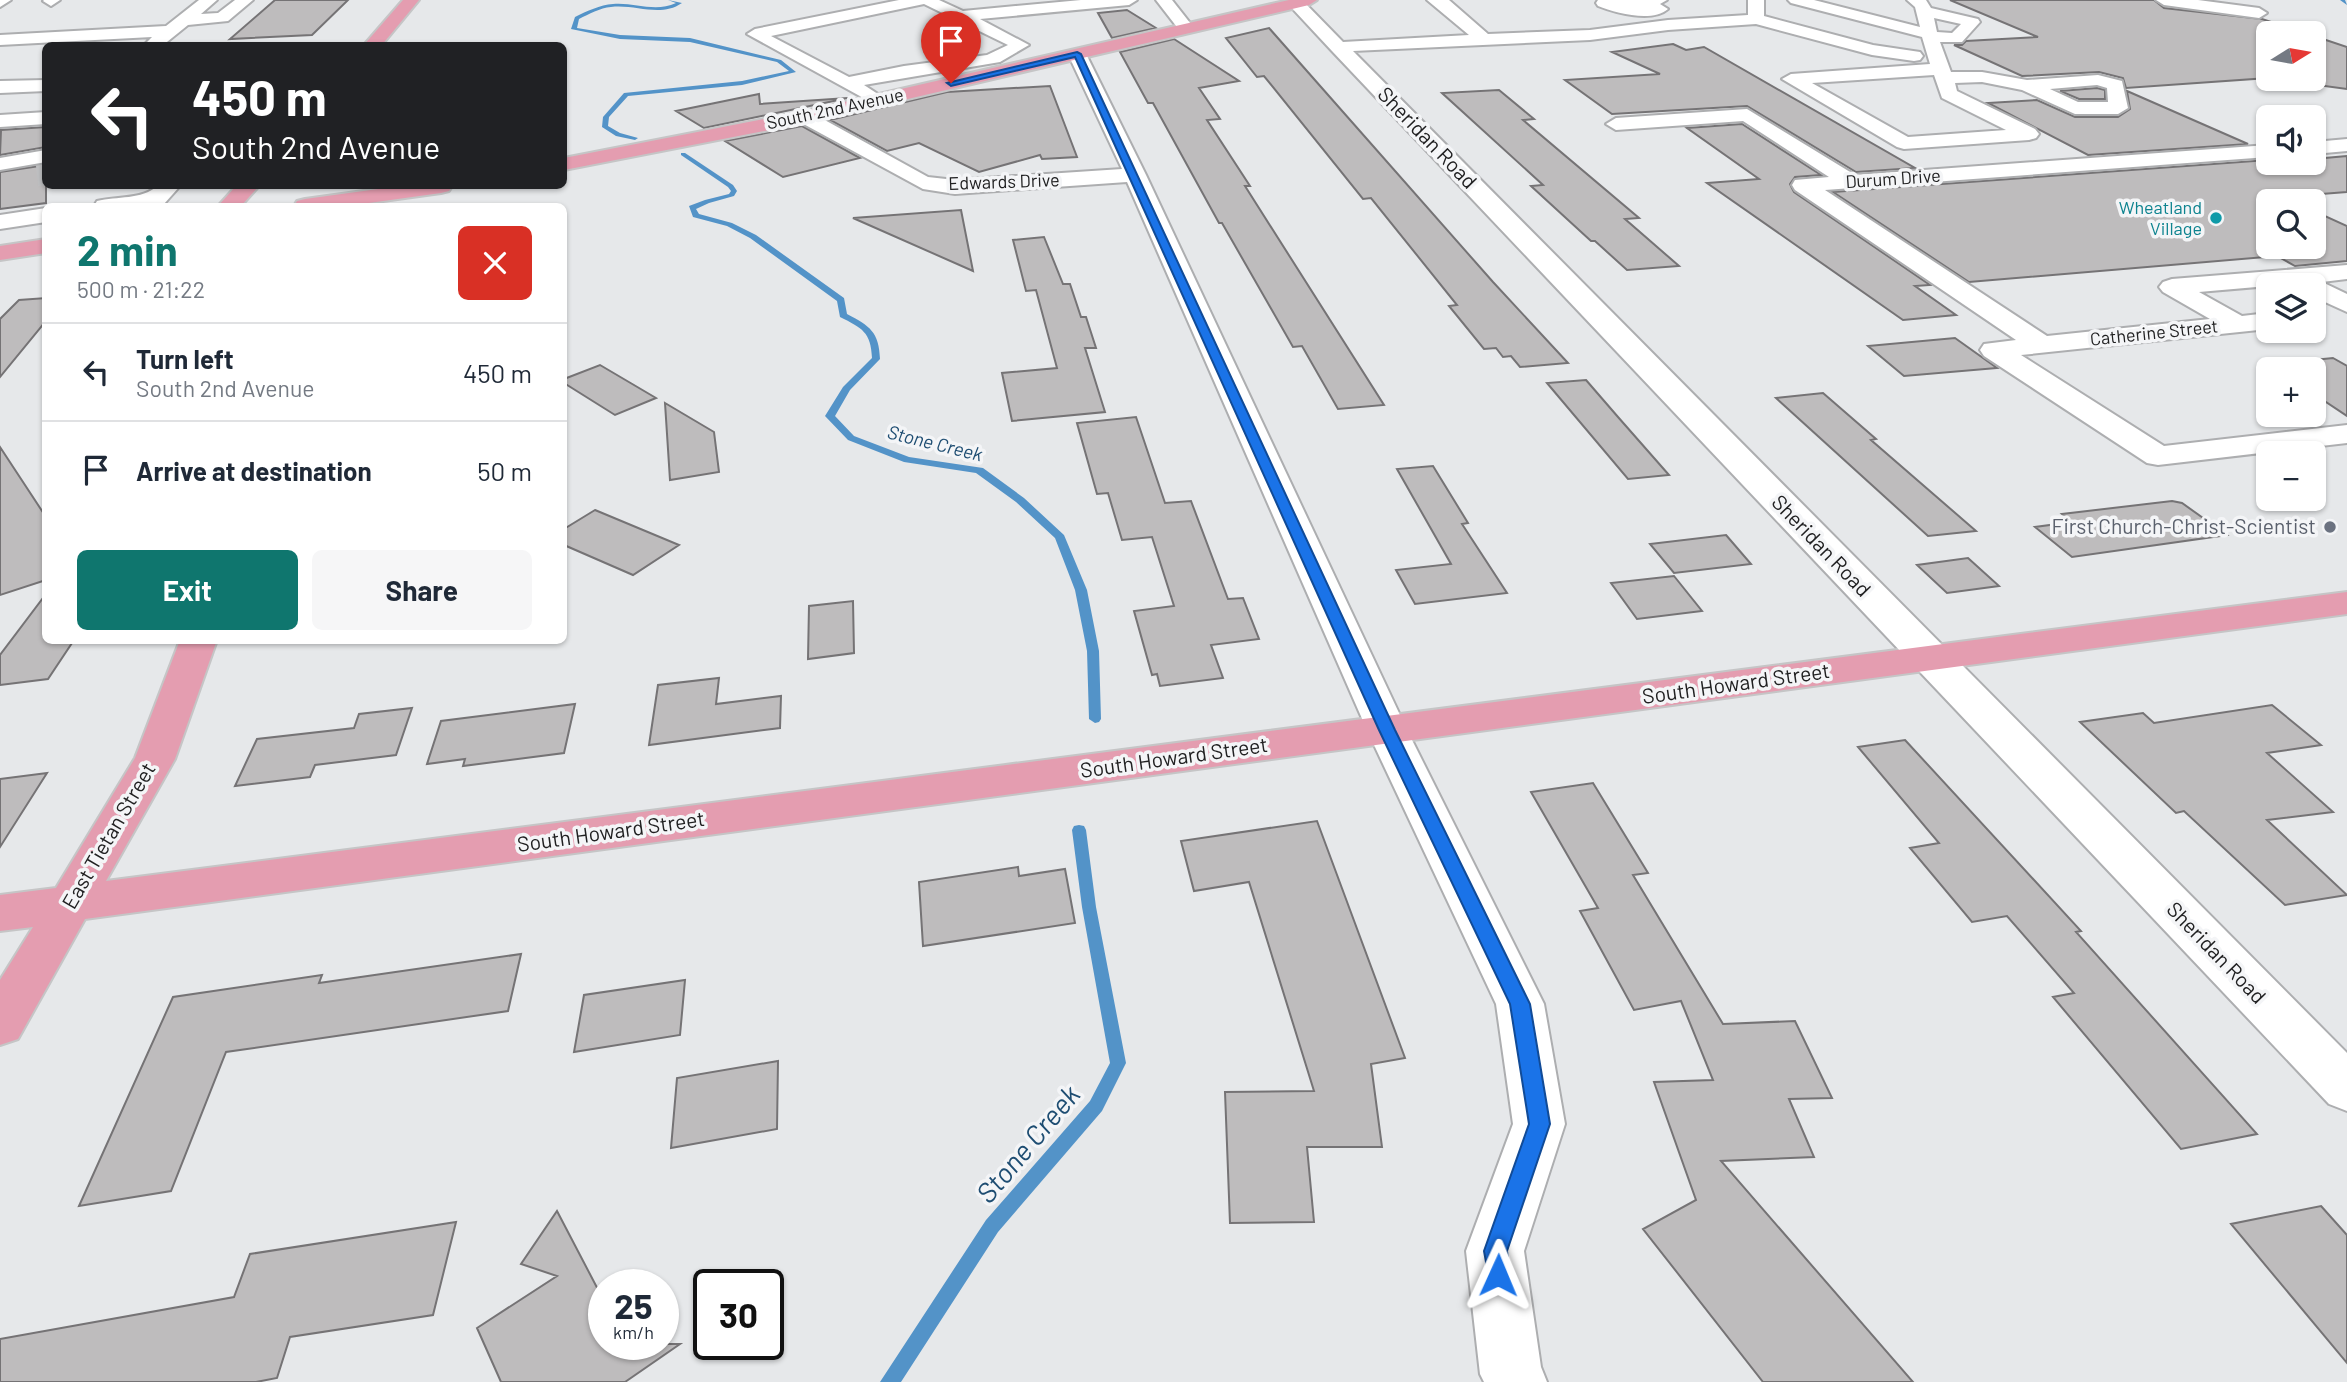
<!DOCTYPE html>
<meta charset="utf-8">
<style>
:root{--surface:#fff;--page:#f6f6f7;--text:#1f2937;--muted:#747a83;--line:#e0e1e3;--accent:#0f766e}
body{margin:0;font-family:Barlow,sans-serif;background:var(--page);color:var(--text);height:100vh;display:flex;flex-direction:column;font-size:26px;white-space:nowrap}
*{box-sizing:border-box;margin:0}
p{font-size:23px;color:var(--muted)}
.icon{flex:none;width:38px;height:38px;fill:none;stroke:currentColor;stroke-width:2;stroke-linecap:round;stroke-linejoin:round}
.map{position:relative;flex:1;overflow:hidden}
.panel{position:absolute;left:42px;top:203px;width:525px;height:441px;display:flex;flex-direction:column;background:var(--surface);border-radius:10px;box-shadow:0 2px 5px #0004}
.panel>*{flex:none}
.banner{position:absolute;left:42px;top:42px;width:525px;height:147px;border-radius:10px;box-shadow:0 2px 5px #0004;background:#202124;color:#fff;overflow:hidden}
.needle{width:46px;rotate:79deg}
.controls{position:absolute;left:2256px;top:21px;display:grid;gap:14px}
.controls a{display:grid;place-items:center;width:70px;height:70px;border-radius:10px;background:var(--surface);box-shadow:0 2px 5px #0004;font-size:35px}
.speed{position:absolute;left:588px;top:1269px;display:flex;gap:14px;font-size:35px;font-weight:700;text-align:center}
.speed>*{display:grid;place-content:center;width:91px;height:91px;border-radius:50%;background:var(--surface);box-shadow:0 2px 5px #0004;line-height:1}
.speed small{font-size:18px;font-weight:400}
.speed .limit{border:4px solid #111;border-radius:10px;background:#fff;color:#111}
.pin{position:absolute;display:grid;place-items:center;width:60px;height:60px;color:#fff;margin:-72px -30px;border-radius:50% 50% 50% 0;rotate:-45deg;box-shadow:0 0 7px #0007}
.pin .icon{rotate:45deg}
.me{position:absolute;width:77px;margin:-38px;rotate:1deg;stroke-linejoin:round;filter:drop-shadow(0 0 5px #0008)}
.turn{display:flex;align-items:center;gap:24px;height:147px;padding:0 35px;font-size:32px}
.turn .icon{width:91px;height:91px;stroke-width:2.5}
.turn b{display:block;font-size:49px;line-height:60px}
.round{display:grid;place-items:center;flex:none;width:74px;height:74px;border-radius:10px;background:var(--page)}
.head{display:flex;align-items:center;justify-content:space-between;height:119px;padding:0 35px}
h1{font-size:42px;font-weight:700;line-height:52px;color:var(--accent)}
.primary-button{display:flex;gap:14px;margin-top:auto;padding:14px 35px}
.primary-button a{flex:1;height:80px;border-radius:10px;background:var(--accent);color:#fff;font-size:28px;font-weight:700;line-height:80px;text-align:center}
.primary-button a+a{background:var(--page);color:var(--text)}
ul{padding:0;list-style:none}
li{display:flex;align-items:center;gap:21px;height:98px;padding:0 35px;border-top:2px solid var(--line)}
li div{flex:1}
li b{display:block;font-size:26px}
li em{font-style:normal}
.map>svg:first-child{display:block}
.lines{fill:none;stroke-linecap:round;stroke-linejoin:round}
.stream{fill:#5393c8;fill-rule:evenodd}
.building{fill:#bebcbd;stroke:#757375;stroke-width:2}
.minor-tunnel{stroke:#bfc0c2;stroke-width:22;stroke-dasharray:22 10;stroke-linecap:butt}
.minor-casing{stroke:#adaeb0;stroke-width:4}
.major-casing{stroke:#c5c5c6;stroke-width:4}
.minor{fill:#fff;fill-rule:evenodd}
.major{fill:#e49db0;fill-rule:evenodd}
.route{fill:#1a73e8;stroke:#114b97;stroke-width:2}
.culture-dot{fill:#0f9aa8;stroke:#f4f5f7;stroke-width:2.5}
.worship-dot{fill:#6b7280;stroke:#f4f5f7;stroke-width:2.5}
.labels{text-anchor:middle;stroke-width:7;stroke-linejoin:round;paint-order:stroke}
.far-street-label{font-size:18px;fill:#212122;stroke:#f4f5f7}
.far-culture-label{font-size:18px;fill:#0d838f;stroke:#f4f5f7;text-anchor:end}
.far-water-label{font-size:19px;font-style:italic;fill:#1e4d72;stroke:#f4f5f7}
.street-label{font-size:21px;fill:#212122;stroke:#f4f5f7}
.worship-label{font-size:21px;fill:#5b616d;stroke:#f4f5f7;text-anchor:end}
.near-water-label{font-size:28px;font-style:italic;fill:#1e4d72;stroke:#f4f5f7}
</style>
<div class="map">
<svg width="2347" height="1382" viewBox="0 0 2347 1382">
<rect width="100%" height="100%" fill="#e6e8ea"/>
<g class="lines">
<path class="stream" d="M668 0 682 3C660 18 636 4 611 7 600 8 589 14 579 19L577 28 620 35 690 38 781 60 796 72 742 85 628 96 609 117 608 126 620 133 638 138 635 140 616 136 602 127 603 117 624 93 742 81 789 71 777 62 690 42 620 39 571 29 575 17C587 11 600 5 613 4 634 2 655 13 676 3Z
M2340 0H2345L2347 5Z
M681 153H685L733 185 737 191 734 196 709 203 696 209 699 214 732 223 756 235 844 298 847 314C870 326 879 332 880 359L850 390 835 416 854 436 909 457 983 468 1024 498 1064 535 1087 590 1099 651 1101 719 1099 722 1095 723 1089 719 1087 651 1075 590 1055 538 1016 502 976 473 904 462 848 440 825 416 843 387 872 358C871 332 862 328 840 317L837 301 750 238 727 226 693 217 689 206 705 200 729 194 731 191 728 187 681 155Z
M1079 825 1084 826 1086 830 1096 907 1126 1063 1102 1111 998 1232 901 1382H880L986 1220 1090 1101 1110 1063 1082 907 1072 830 1074 826Z"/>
</g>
<path class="building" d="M275 0H348L312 35 230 39Z
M1950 0H2154L2164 8 2262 19 2305 33H2268V78L2126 88 2123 78 2099 72 2022 76 1954 45H1962L1966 41 2038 37Z
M1127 10 1156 28 1112 38 1098 13Z
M1269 28 1493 282 1568 363 1520 367 1511 356 1503 357 1496 348 1484 349 1449 306 1457 305 1371 198 1363 199 1264 76 1257 77 1226 38Z
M2314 36 2347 47V89L2274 79H2314Z
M1174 39 1239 81 1199 88 1220 119 1207 120 1250 186H1245L1384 405 1338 409 1302 346 1293 347 1222 223H1219L1153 103H1148L1120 52Z
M1673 44 1686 50 1704 47 1915 168 1856 172 1747 106 1612 114 1565 80 1660 74 1612 52Z
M1050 86 1077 157 1042 159 1040 155 979 172 919 143 887 151 830 120 947 92Z
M2097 88 2105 90V99H2079L2060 91Z
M1499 90 1534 119 1523 120 1639 218 1625 219 1679 266 1627 270 1595 241H1591L1531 186 1543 185 1442 93Z
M2127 91 2248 144 2088 155 1988 103 2037 100 2075 117H2118L2130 109Z
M759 94 760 104 848 98 704 128 676 111Z
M1742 124 1821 175 1795 177 1790 184 1794 192 1930 285 1915 286 1956 315 1903 320 1707 183 1759 179 1687 128Z
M802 126 860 158 783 177 725 141Z
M46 127V147L0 155 1 130Z
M2347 156V192L2282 197 2292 201H2268V247H2314V211L2347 226V261L2295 266 2277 256 1969 282 1833 192 2268 160V163H2292L2314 172V159Z
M46 165V203L0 209V172Z
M961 210 973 271 853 218Z
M1044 237 1063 284H1070L1081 317H1086L1096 348H1085L1105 412 1012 421 1002 373 1057 368 1036 290 1026 291 1013 240Z
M46 298V321L0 377V319L19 300Z
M1955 338 1997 368 1904 376 1868 346Z
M2333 358 2347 366V416L2314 394V360Z
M600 365 656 398 615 415 564 383V379Z
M1586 380 1618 417 1669 475 1628 479 1547 383Z
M1823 393 1876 439 1871 440 1976 531 1928 536 1776 398Z
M665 403 714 432 719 472 670 480Z
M1136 417 1165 503 1191 501 1228 599 1243 598 1259 639 1211 645 1223 678 1160 686 1157 674 1152 675 1134 611 1174 606 1152 537 1122 540 1108 493 1097 494 1077 423Z
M0 447 46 517V580L0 595Z
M1433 466 1468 523 1462 524 1507 593 1415 604 1396 570 1451 564 1397 469Z
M2172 501 2182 503 2227 535 2072 557 2035 527 2072 522 2062 514Z
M595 510 679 545 633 575 564 545V529Z
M1726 535 1751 564 1674 573 1650 544Z
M1968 558 1999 586 1947 593 1917 565Z
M1674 576 1702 611 1637 619 1611 583Z
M46 594V640H74L48 679 0 685V655Z
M853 601 854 653 808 659 809 606Z
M719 678 716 704 781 696 780 728 649 745 658 685Z
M575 704 564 753 463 766 465 759 427 764 441 721Z
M2272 705 2321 745 2267 753 2333 812 2267 820 2347 895 2285 905 2184 811 2176 813 2080 722 2143 713 2154 723Z
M412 708 396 755 315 765 310 777 235 786 257 739 354 728 359 714Z
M1905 740 2081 931 2076 932 2257 1134 2181 1149 2053 997 2074 993 2007 916 1972 922 1910 848 1939 843 1858 747Z
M47 773 0 847V779Z
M1593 783 1648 873 1633 875 1723 1024 1795 1021 1832 1098 1789 1099 1814 1157 1721 1161 1913 1382H1763L1643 1229 1696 1200 1654 1082 1713 1080 1681 1001 1634 1010 1580 911 1598 908 1531 792Z
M1317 821 1405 1058 1371 1064 1382 1147H1307L1314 1222 1230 1223 1225 1092 1314 1091 1249 882 1194 891 1181 841Z
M1018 867 1019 876 1065 869 1075 923 923 946 919 882Z
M521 954 508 1011 226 1052 171 1191 79 1206 173 997 322 975 319 983Z
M685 980 680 1035 574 1052 584 995Z
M778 1061 777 1129 671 1148 677 1078Z
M2321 1206 2347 1235V1363L2231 1224Z
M557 1211 604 1301V1344H680L625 1382H501L477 1328 557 1276 521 1264Z
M456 1222 433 1315 290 1337 277 1378 256 1382H0V1339L234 1297 250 1254Z"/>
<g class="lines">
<path class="minor-tunnel" d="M37 175 46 174"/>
<defs>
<path id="minor" d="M0 0H11L0 7Z
M60 0 51 6 43 1 44 0Z
M199 0H217L201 14 218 13 235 0H253L228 21 188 25 162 46H143L152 37 0 45V35L166 26Z
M899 0H939L963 11 1081 0H1137L1129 5 980 19 1029 45 1000 62 864 85 887 100 878 106 747 34 755 29ZM924 4 1008 45 987 55 904 66 849 77 771 36Z
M1156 0H1172L1194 28 1192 31H1180Z
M1290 0H1302L1343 42 1469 35 1427 0H1449L1488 34 1590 30 1668 20 1748 15V0H1764V16L1873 45 1920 52 1923 56 1920 60 1914 61 1872 55 1756 24 1668 30 1590 40 1353 51 2347 1053V1111L2329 1104 1332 51 1290 6 1288 3Z
M1598 0H1667L1660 4 1668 9C1652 23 1616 13 1598 6L1596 3Z
M1788 0H1814L1920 27 1915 7 1907 0H1926L1931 8 1978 19 1980 22 1962 42H1940L1951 72H1982L2027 80 2098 75 2122 81 2128 108 2118 114H2075L2022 90 1982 82 1955 83 1957 91 2035 129 2039 134 2036 138 2029 140 1904 149 1897 147 1782 79 1791 74 1930 64 1922 37 1791 3ZM1934 18 1961 24 1952 33 1937 32ZM1934 75 1942 98 2006 130 1908 137 1812 83ZM2097 85 2107 88 2108 102H2078L2050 89Z
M2156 0H2198L2259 8 2267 13 2259 18 2164 5Z
M1077 49 1086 54 1146 175 1407 730 1544 1004 1565 1124 1524 1251 1541 1367 1547 1382H1484L1480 1374 1466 1251 1513 1124 1496 1004 1367 730 1127 182 955 194 923 189 798 121 795 117 805 111 812 113 928 177 955 180 1122 169 1068 54Z
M46 80V91L0 93V81Z
M1747 109 1855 175 2268 145V157L1825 190 2047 336 2210 319 2163 292 2159 287 2163 282 2172 279 2347 265V279L2322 282 2347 294V312L2314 297V285H2303L2304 283 2199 292 2242 316 2268 313V329L2021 355 2164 446 2347 425V443L2158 465 2147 463 1984 356 1980 350 1984 344 2016 340 1795 190 1792 185 1795 180 1829 177 1743 121 1616 130 1606 124 1616 118Z
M46 112V124L0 127V115Z
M2347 139V151L2314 154V142Z
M46 150V162L0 170V158Z
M157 186H180L164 204 156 206H94L97 201C117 196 142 200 157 186Z
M46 208V222L0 229V215Z"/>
<path id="major" d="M403 0H419L381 46H363Z
M1289 0H1317L1309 5 805 123 564 170V158L805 111Z
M236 186H259L241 206H218Z
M400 186H452L449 191 441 193 347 206H294L297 201 305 199Z
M46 239V253L0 260V246Z
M2347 592V614L85 919 18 1039 0 1045V980L33 927 0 931V895L56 888 135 758 180 640H217L175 759 106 881Z"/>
</defs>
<use href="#minor" class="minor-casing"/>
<use href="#major" class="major-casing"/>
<use href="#minor" class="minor"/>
<use href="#major" class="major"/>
</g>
<path class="route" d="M1077 52 1081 54 1395 730 1530 1004 1550 1124 1507 1251 1510 1275 1507 1284 1498 1287 1490 1284 1484 1251 1529 1124 1510 1004 1379 730 1075 57 951 86 947 83Z"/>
<circle class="culture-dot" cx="2216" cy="218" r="7"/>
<circle class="worship-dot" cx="2330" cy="527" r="7"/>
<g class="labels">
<g class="far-street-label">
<text transform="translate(835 109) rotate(-12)" y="6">South 2nd Avenue</text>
<text transform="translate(1893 179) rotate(-4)" y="6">Durum Drive</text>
<text transform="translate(1004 182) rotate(-2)" y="6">Edwards Drive</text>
<text transform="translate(2154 333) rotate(-6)" y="6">Catherine Street</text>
</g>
<g class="far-culture-label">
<text x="2202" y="214">Wheatland<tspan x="2202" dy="21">Village</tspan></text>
</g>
<g class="far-water-label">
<text transform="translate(935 443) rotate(14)" y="7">Stone Creek</text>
</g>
<g class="street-label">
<text transform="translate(1427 138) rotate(46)" y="7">Sheridan Road</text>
<text transform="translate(1821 546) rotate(46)" y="7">Sheridan Road</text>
<text transform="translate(1736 684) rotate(-8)" y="7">South Howard Street</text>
<text transform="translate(1174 758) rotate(-8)" y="7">South Howard Street</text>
<text transform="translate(611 832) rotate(-8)" y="7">South Howard Street</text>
<text transform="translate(109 836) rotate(-60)" y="7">East Tietan Street</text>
<text transform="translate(2216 953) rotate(46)" y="7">Sheridan Road</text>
</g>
<g class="worship-label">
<text x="2316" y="534">First Church-Christ-Scientist</text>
</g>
<g class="near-water-label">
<text transform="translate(1028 1144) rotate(-50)" y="10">Stone Creek</text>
</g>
</g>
</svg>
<div class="controls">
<a><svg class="needle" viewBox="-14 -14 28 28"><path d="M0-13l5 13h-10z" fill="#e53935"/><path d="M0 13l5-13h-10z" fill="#747a83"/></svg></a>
<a><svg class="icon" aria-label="sound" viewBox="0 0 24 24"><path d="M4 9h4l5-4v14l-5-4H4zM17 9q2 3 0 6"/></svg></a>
<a><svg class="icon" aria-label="search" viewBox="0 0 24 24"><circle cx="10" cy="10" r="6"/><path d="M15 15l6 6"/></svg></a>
<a><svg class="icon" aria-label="layers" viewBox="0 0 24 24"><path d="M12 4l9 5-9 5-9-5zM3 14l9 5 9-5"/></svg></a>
<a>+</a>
<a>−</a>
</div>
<div class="speed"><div>25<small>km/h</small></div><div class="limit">30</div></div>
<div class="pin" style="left:951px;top:83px;background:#d93025"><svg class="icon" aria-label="arrive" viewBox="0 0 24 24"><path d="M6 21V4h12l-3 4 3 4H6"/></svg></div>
<svg class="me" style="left:1498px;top:1275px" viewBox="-20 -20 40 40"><path d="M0-17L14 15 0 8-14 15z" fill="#1a73e8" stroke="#fff" stroke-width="4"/></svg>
<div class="banner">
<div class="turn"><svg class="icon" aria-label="left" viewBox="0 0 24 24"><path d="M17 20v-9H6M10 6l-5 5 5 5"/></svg><div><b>450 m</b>South 2nd Avenue</div></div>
</div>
<section class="panel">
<div class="head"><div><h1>2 min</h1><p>500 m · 21:22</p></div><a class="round" style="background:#d93025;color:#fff"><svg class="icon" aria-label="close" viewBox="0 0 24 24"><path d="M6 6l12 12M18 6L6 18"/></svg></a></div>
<ul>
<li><svg class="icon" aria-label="left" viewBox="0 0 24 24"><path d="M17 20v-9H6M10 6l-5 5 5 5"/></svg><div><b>Turn left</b><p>South 2nd Avenue</p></div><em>450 m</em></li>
<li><svg class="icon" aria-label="arrive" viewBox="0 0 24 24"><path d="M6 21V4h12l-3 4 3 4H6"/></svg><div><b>Arrive at destination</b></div><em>50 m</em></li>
</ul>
<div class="primary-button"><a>Exit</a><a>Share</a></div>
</section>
</div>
